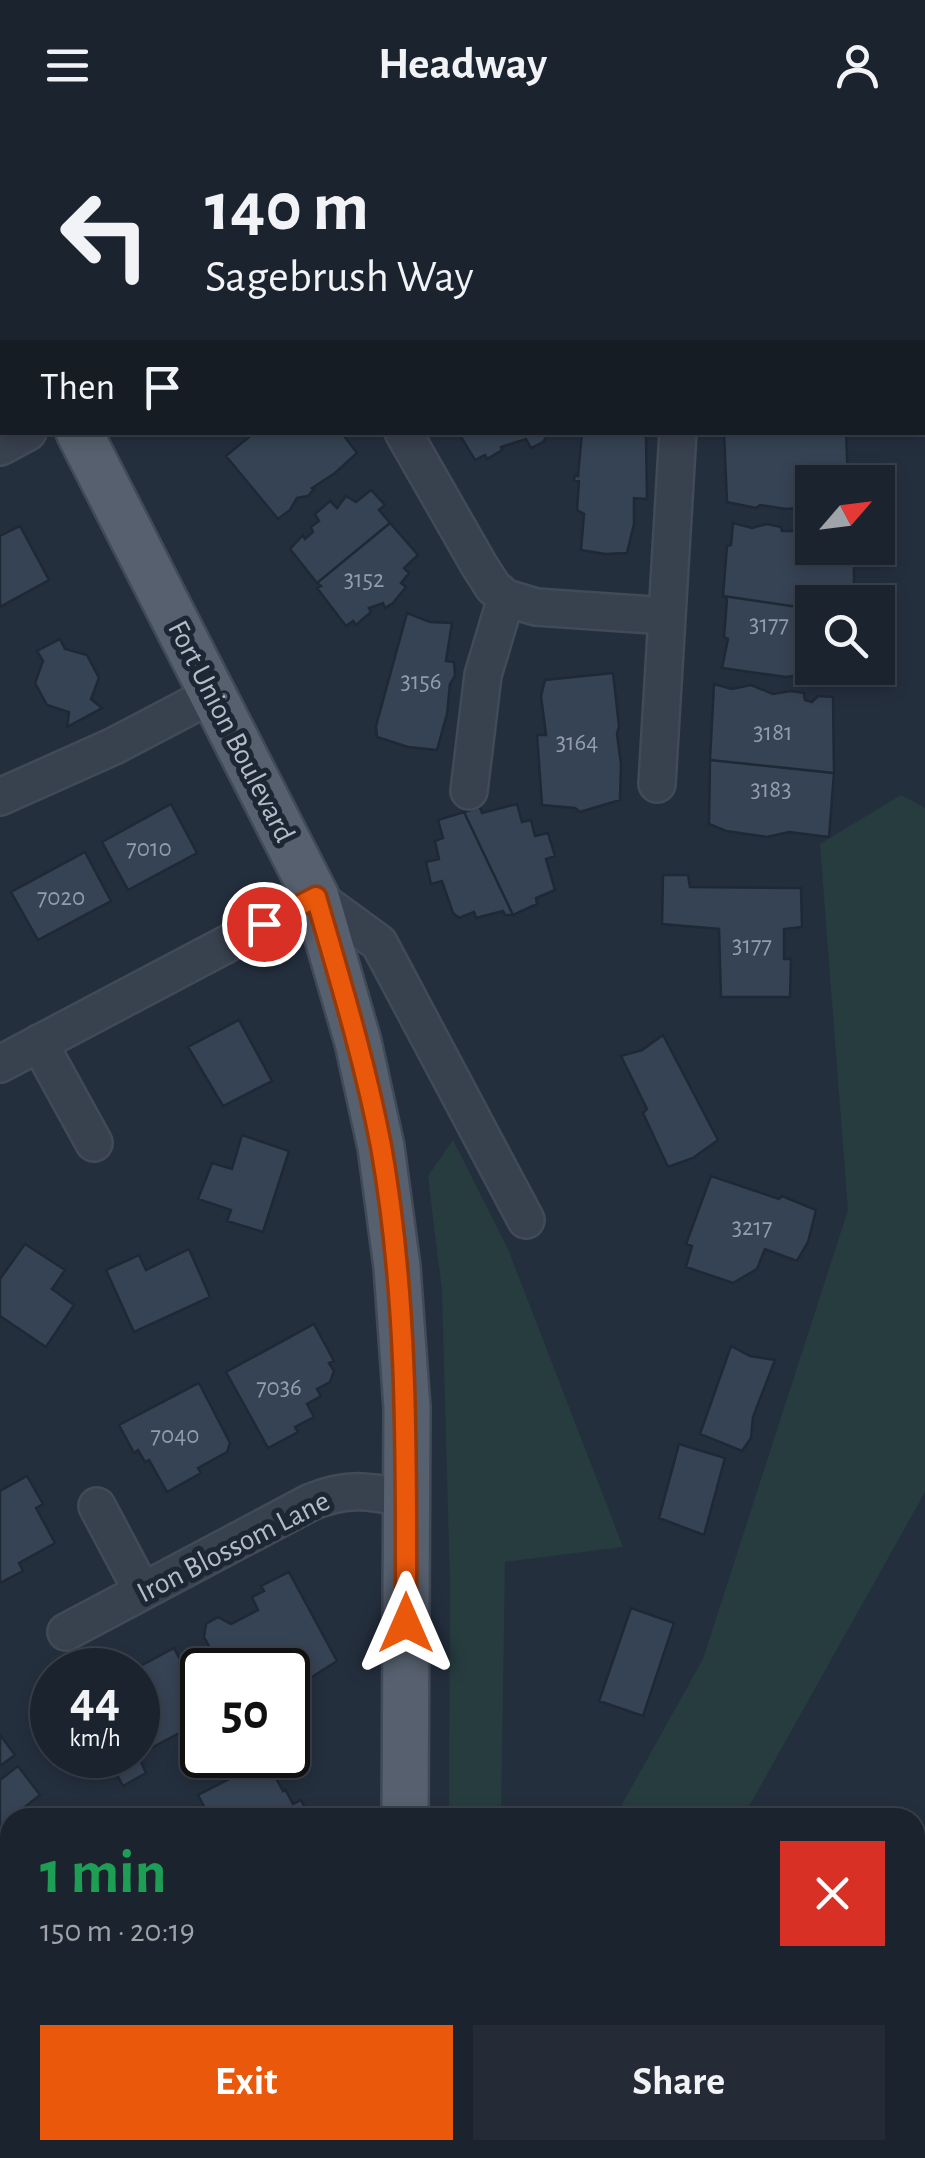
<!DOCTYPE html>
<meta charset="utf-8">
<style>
:root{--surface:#1b232e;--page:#242b36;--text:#f1f3f6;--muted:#a0a4aa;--line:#39404a;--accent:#ea580c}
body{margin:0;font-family:"Alegreya Sans",sans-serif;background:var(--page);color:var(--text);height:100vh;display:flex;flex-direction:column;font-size:38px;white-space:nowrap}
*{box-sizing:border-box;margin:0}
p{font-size:32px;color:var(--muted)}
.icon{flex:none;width:55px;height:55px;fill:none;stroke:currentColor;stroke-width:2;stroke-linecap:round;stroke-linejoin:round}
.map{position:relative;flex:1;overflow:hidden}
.panel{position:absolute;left:0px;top:1678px;width:925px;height:352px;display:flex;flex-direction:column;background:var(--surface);border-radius:30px 30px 0 0;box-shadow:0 5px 15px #0003,0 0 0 2px var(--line)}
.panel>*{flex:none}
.top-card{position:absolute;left:0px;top:0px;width:925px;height:305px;box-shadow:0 5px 15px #0003,0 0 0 2px var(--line);background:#1b232e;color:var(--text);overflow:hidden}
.needle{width:65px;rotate:62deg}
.fabs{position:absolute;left:795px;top:335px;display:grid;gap:20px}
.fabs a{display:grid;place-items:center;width:100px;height:100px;border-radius:0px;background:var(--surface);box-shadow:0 5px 15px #0003,0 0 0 2px var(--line);font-size:50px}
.speed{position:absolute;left:30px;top:1518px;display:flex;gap:20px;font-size:50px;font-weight:700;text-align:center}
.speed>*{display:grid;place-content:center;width:130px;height:130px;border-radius:50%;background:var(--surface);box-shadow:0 5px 15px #0003,0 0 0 2px var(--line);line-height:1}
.speed small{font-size:25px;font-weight:400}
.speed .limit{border:5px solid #111;border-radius:15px;background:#fff;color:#111}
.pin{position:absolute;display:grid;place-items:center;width:85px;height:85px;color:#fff;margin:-42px;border:5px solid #fff;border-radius:50%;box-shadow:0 2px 10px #0007}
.me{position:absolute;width:110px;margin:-55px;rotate:0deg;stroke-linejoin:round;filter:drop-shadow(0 0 8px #0008)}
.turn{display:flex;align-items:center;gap:35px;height:210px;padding:0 40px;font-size:45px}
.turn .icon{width:130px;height:130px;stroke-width:2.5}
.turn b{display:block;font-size:70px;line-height:85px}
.then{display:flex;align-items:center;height:95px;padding:0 40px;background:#0003;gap:20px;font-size:38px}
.round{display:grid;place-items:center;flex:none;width:105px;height:105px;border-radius:0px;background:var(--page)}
.overview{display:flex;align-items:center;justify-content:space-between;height:170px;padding:0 40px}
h1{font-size:60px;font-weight:700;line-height:75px;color:#1e9e55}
.button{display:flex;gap:20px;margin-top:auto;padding:20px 40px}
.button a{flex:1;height:115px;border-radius:0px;background:var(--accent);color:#fff;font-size:40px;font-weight:700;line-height:115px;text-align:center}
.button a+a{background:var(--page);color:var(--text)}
header{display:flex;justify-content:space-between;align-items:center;height:130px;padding:0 40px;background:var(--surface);font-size:45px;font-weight:700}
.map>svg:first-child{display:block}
.green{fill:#263c3f}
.building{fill:#364354;stroke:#1f2835;stroke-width:2.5}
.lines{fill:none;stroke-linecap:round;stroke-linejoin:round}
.minor-casing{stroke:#414a57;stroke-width:40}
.major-casing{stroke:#414a57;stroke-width:50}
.minor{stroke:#38414e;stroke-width:35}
.major{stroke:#56606e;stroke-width:45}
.route-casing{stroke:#983908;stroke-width:25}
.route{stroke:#ea580c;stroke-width:18}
.labels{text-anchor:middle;stroke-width:10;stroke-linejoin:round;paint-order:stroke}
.number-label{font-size:25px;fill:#929caa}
.street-label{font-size:30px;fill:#b4bcc9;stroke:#1d2633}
</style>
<header><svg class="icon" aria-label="menu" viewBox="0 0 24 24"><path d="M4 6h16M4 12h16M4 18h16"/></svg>Headway<svg class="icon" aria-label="person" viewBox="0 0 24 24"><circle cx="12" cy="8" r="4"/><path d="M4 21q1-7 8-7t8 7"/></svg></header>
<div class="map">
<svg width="925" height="2028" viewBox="0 0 925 2028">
<rect width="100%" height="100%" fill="#242f3e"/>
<path class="green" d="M901 665 925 678V1362L743 1687H615L703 1529 848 1080 820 714Z
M453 1010 508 1119 623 1417 505 1432 501 1685 519 1687H449L450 1453 442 1161 428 1046Z
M442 2020H624V2028H442Z"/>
<path class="building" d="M382 0H440L441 2H378Z
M255 302H341L357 323 335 343 312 358 314 359 308 366 297 368 290 380 278 389 226 326Z
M458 302H550L543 312 531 318 526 309 501 317 502 320 487 329 485 325 475 330Z
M582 302H644L646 308 647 369 634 368V394L627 423 605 424 581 420 584 384 577 380 579 351 574 350 575 345 578 346Z
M724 302H846L848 352H812V377L786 379 760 375 756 378 727 372Z
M371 360 385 375 379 380 390 393 317 453 290 419 303 405 305 409 313 402 311 397 319 391 315 384 330 371 337 378 346 366 356 372Z
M390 393 418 425 404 438 409 443 401 453 406 457 393 473 385 478 383 473 369 478 371 482 356 495 353 491 346 496 317 458 321 456 317 453Z
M733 393 752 398 767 394 781 397 782 401H812V418H854V472H812V479L723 466 727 416 731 415Z
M20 396 49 450 0 477V406Z
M723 466 812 479V538H850L848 548 807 544 786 547 722 538 728 509 724 507 727 469Z
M407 483 430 492 452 493 446 531 454 532 455 546 450 554 447 584 437 620 408 617 377 607 376 596Z
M60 509 65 519 87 525 99 548 91 569 102 578 67 597 69 582 47 575 35 553 43 531 37 521Z
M613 543 619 596 617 604 621 634 620 670 580 682 575 678 542 675 537 605H546L541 566 545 550Z
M714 554 732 559 751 555 773 564 791 561 804 563 805 570 812 572 818 566 833 567 834 643 710 630Z
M710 630 834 643 829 707 789 702 767 707 726 701 709 694Z
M171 674 197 723 128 760 102 712Z
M517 674 522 692 531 690 535 706 548 703 555 726 546 729 555 760 536 768 537 774 513 785 464 682 480 677 482 683Z
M464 682 513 785H505L503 781 476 788 474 782 459 788 453 783 442 751 431 754 426 732 439 729 435 711 443 708 438 690Z
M85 722 111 771 38 810 11 762Z
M663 745H688L690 757 801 758 802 797 784 799V829H791L790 867H721L719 799 662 794Z
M239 890 272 951 223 976 188 917Z
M663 905 718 1010 693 1028 668 1037 643 983 647 979 621 926 642 920Z
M242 1005 289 1021 263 1102 227 1091 231 1080 198 1069 212 1033 232 1039Z
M711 1046 779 1069 782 1066 816 1080 808 1112 797 1131 765 1119 757 1139 733 1153 686 1137 692 1116 686 1114Z
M25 1114 65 1140 52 1159 74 1175 46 1217 0 1186V1149Z
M189 1119 210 1167 134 1202 106 1140 139 1125 146 1140Z
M314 1194 334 1231 329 1233 334 1241 330 1252 317 1259 321 1266 307 1274 314 1287 295 1297 298 1302 268 1318 226 1242Z
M731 1216 750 1226 775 1230 753 1287 751 1308 742 1321 700 1304Z
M199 1253 230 1313 227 1322 198 1338 201 1343 167 1362 149 1330 145 1332 138 1320 134 1323 119 1295Z
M679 1314 725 1328 704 1405 659 1388Z
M27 1346 43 1374 36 1378 55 1413 19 1433 23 1441 0 1453V1361Z
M289 1442 337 1531 288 1562V1540H222L204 1507 206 1494 218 1487 231 1494 258 1480 252 1467 264 1461 261 1456Z
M631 1478 674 1493 643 1586 599 1571Z
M174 1518 202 1571V1591L138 1625 146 1643 123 1656 106 1625H138V1540H133Z
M127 1531 132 1540H110Z
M0 1605 15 1625 0 1636Z
M266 1630 283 1661 285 1659 293 1674 301 1670 310 1688H210L198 1665Z
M18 1636 40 1665 0 1697V1650Z
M925 1713V1818L915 1823V1715Z
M0 1745 10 1746V1834L0 1833Z
M0 1997 10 2020 16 2028H0Z
M96 2020H125L111 2028H100Z
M165 2020H208L216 2028H156Z
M763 2020H853L856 2025 863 2020H876L883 2028H764L760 2023Z"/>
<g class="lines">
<defs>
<path id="minor" d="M234 2 239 0
M0 110 2 109
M403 302 479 435 493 457 506 468 536 477 667 486
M0 317 28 302
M657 654 678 302
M469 661 483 545 506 468
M0 667 114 616 213 564
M39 913 94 1013
M0 934 316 767 379 813 526 1090
M97 1376 142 1461
M66 1502 311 1372C348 1357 368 1361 406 1368"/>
<path id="major" d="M0 150 2 155
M79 302 316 767 358 912 381 1017 397 1137 407 1278 405 1688
M404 2028V2020"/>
</defs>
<use href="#minor" class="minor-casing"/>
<use href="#major" class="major-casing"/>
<use href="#minor" class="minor"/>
<use href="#major" class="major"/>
</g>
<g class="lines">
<defs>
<path id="route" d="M264 794 316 767C340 850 365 932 381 1016 409 1174 406 1333 406 1493"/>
</defs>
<use href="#route" class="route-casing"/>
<use href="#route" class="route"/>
</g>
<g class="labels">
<g class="number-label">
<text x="364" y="457">3152</text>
<text x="769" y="502">3177</text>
<text x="421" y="559">3156</text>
<text x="773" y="610">3181</text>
<text x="577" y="620">3164</text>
<text x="771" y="667">3183</text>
<text x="149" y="726">7010</text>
<text x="61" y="775">7020</text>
<text x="752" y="823">3177</text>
<text x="752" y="1105">3217</text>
<text x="279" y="1265">7036</text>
<text x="175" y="1313">7040</text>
</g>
<g class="street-label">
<text transform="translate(232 601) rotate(63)" y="10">Fort Union Boulevard</text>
<text transform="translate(233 1416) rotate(-27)" y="10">Iron Blossom Lane</text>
</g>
</g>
</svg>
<div class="fabs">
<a><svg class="needle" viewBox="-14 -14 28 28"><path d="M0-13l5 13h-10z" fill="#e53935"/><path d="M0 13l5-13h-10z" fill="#a0a4aa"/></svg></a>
<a><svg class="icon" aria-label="search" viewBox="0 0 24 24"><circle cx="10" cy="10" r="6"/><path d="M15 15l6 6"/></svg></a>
</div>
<div class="speed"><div>44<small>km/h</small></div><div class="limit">50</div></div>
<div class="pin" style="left:264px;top:794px;background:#d93025"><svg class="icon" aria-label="arrive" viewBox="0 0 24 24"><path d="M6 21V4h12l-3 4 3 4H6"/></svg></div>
<svg class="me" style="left:406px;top:1493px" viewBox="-20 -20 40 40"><path d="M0-17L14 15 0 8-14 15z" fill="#ea580c" stroke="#fff" stroke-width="4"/></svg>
<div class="top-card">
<div class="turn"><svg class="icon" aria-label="left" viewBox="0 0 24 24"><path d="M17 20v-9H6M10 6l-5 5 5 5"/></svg><div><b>140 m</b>Sagebrush Way</div></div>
<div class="then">Then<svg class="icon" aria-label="arrive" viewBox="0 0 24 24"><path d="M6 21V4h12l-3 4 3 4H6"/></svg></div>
</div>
<section class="panel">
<div class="overview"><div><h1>1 min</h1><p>150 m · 20:19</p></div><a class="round" style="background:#d93025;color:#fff"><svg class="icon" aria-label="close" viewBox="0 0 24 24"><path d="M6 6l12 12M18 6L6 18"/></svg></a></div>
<div class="button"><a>Exit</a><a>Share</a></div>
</section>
</div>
